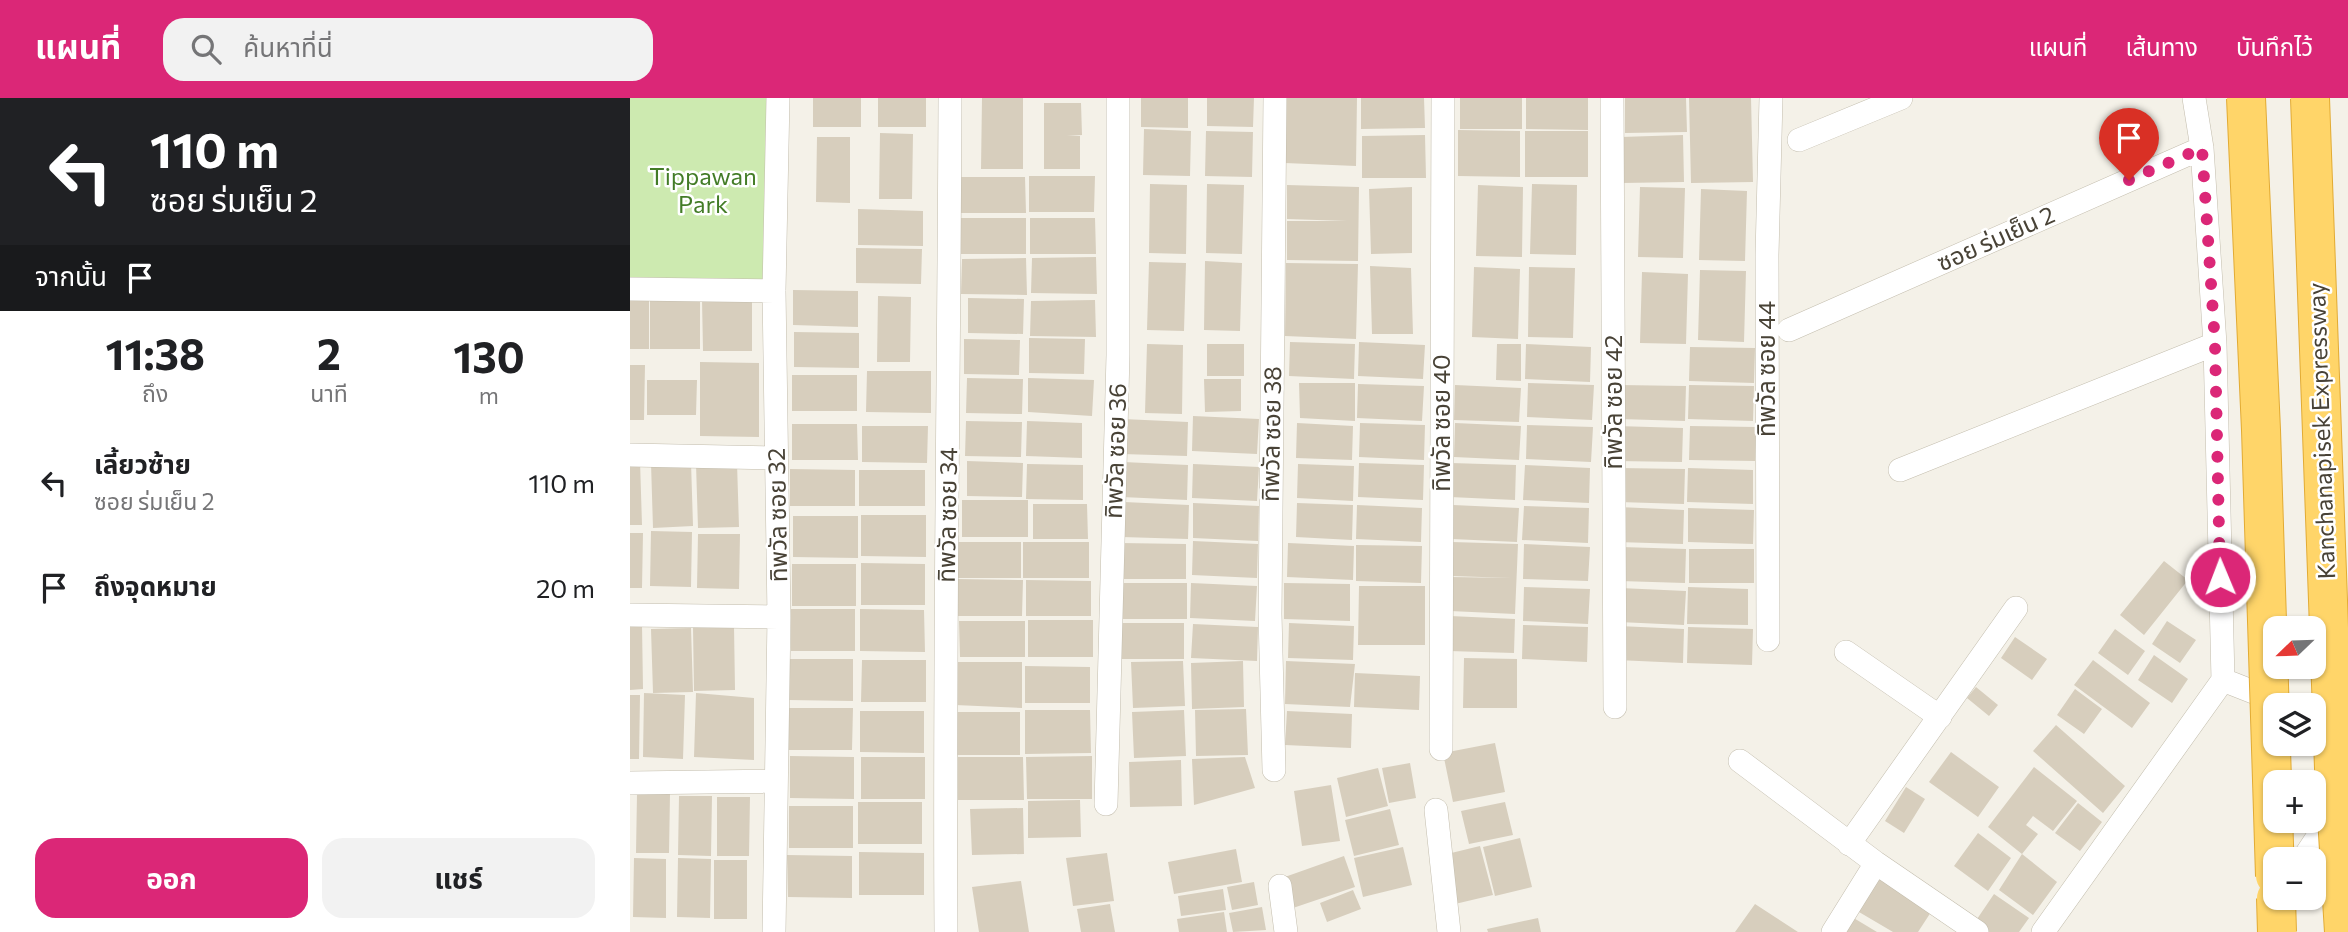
<!DOCTYPE html>
<html lang="th">
<meta charset="utf-8">
<style>
:root{--surface:#fff;--page:#f2f2f2;--text:#202124;--muted:#757577;--accent:#db2777}
body{margin:0;font-family:Commissioner,"Noto Sans Thai",sans-serif;background:var(--page);color:var(--text);height:100vh;display:flex;flex-direction:column;font-size:26px;white-space:nowrap}
*{box-sizing:border-box;margin:0}
p{font-size:23px;color:var(--muted)}
.icon{flex:none;width:38px;height:38px;fill:none;stroke:currentColor;stroke-width:2;stroke-linecap:round;stroke-linejoin:round}
.map{position:relative;flex:1;overflow:hidden}
.drawer{display:flex;flex-direction:column;background:var(--surface);width:630px}
.drawer>*{flex:none}
.banner{background:#202124;color:#fff;overflow:hidden}
.needle{width:46px;rotate:247deg}
.tools{position:absolute;left:1633px;top:518px;display:grid;gap:14px}
.tools a{display:grid;place-items:center;width:63px;height:63px;border-radius:14px;background:var(--surface);box-shadow:0 2px 5px #0004;font-size:35px}
.pin{position:absolute;display:grid;place-items:center;width:60px;height:60px;color:#fff;margin:-72px -30px;border-radius:50% 50% 50% 0;rotate:-45deg;box-shadow:0 0 7px #0007}
.pin .icon{rotate:45deg}
.me{position:absolute;width:77px;margin:-38px;rotate:359deg;stroke-linejoin:round;filter:drop-shadow(0 0 5px #0008)}
.turn{display:flex;align-items:center;gap:24px;height:147px;padding:0 35px;font-size:32px}
.turn .icon{width:91px;height:91px;stroke-width:2.5}
.turn b{display:block;font-size:49px;line-height:60px}
.then{display:flex;align-items:center;height:66px;padding:0 35px;background:#0003;gap:14px;font-size:26px}
.eta{display:flex;justify-content:space-evenly;align-items:center;height:119px;text-align:center}
.eta b{font-size:42px;font-weight:700;line-height:49px}
.action{display:flex;gap:14px;margin-top:auto;padding:14px 35px}
.action a{flex:1;height:80px;border-radius:21px;background:var(--accent);color:#fff;font-size:28px;font-weight:700;line-height:80px;text-align:center}
.action a+a{background:var(--page);color:var(--text)}
ul{padding:0;list-style:none}
li{display:flex;align-items:center;gap:21px;height:105px;padding:0 35px}
li div{flex:1}
li b{display:block;font-size:26px}
li em{font-style:normal}
header{display:flex;align-items:center;gap:42px;box-sizing:border-box;height:98px;padding:0 35px;background:var(--accent);color:#fff}
header strong{font-size:33px}
nav{display:flex;gap:38px;margin-inline-start:auto;font-size:24px}
.search{width:490px;height:63px;background:var(--page);display:flex;align-items:center;gap:18px;box-sizing:border-box;padding:0 24px;border-radius:21px;color:var(--muted);font-size:26px}
main{display:flex;flex:1;min-height:0}
.map>svg:first-child{display:block}
.green{fill:#cdeab0}
.building{fill:#d7cebd}
.lines{fill:none;stroke-linecap:round;stroke-linejoin:round}
.minor-casing{stroke:#c3bdad;stroke-width:24}
.minor{stroke:#fff;stroke-width:23}
.motorway-bridge-casing{stroke:#e2ab34;stroke-width:40;stroke-linecap:butt}
.motorway-bridge{stroke:#ffd569;stroke-width:38}
.route{stroke:#db2777;stroke-width:12;stroke-dasharray:0 21.6}
.labels{text-anchor:middle;stroke-width:5;stroke-linejoin:round;paint-order:stroke}
.park-label{font-size:24px;fill:#437c27;stroke:#fff}
.street-label{font-size:24px;fill:#484236;stroke:#fff}
</style>
<header>
<strong>แผนที่</strong>
<div class="search"><svg class="icon" aria-label="search" viewBox="0 0 24 24"><circle cx="10" cy="10" r="6"/><path d="M15 15l6 6"/></svg>ค้นหาที่นี่</div>
<nav><a>แผนที่</a><a>เส้นทาง</a><a>บันทึกไว้</a></nav>
</header>
<main>
<section class="drawer">
<div class="banner">
<div class="turn"><svg class="icon" aria-label="left" viewBox="0 0 24 24"><path d="M17 20v-9H6M10 6l-5 5 5 5"/></svg><div><b>110 m</b>ซอย ร่มเย็น 2</div></div>
<div class="then">จากนั้น<svg class="icon" aria-label="arrive" viewBox="0 0 24 24"><path d="M6 21V4h12l-3 4 3 4H6"/></svg></div>
</div>
<div class="eta">
<div><b>11:38</b><p>ถึง</p></div>
<div><b>2</b><p>นาที</p></div>
<div><b>130</b><p>m</p></div>
</div>
<ul>
<li><svg class="icon" aria-label="left" viewBox="0 0 24 24"><path d="M17 20v-9H6M10 6l-5 5 5 5"/></svg><div><b>เลี้ยวซ้าย</b><p>ซอย ร่มเย็น 2</p></div><em>110 m</em></li>
<li><svg class="icon" aria-label="arrive" viewBox="0 0 24 24"><path d="M6 21V4h12l-3 4 3 4H6"/></svg><div><b>ถึงจุดหมาย</b></div><em>20 m</em></li>
</ul>
<div class="action"><a>ออก</a><a>แชร์</a></div>
</section>
<div class="map">
<svg width="1718" height="834" viewBox="0 0 1718 834">
<rect width="100%" height="100%" fill="#f4f1e8"/>
<path class="green" d="M0 0H148L144 193 0 186Z"/>
<path class="building" d="M183 0H231V29H183Z
M248 0H296V29H248Z
M352 0H393V71H351Z
M511 0H558V30L511 29Z
M577 0H624L623 29 577 28Z
M656 0H727L726 68 655 65Z
M731 0H794L795 30 731 31Z
M830 0H892V31H830Z
M896 0H958V32L896 31Z
M995 0H1056L1057 34 995 35Z
M1059 0H1121L1123 84 1061 85Z
M414 5H451L452 37 437 38H450V71H414Z
M514 31 561 33 560 78 513 77Z
M828 32 890 33V79L828 78Z
M576 33 623 34 622 79 575 78Z
M895 33H958V79H895Z
M250 35 283 36 282 101H249Z
M795 37 796 80H732V38Z
M1053 37 1054 84 992 85 991 39Z
M187 39H220V105L186 104Z
M399 78H465L464 114H399Z
M330 79H395L396 115H330Z
M520 86 557 87 556 156 519 155Z
M577 86 614 87 612 156 576 155Z
M902 86 947 87 946 157 900 156Z
M657 87 729 89 728 163 657 162V123H717L657 121Z
M848 87 893 89 892 159 846 158Z
M782 89V155L741 156 739 91Z
M1010 89 1055 90 1053 160 1008 159Z
M1071 91 1117 93 1115 163 1069 162Z
M228 111 293 113V148L228 147Z
M331 120H396V156H331Z
M400 120H465L466 156H400Z
M226 150 292 151 291 186 226 185Z
M466 159 467 196 401 195 402 160Z
M396 160 397 197 331 196 332 161Z
M575 163 612 165 610 233 574 232Z
M519 164 556 165 554 233 517 232Z
M656 165 728 166 726 241 655 238Z
M740 168 781 170 783 236H742Z
M844 169 890 171 888 241 842 239Z
M899 169 945 170 943 240 898 239Z
M1070 172 1116 173 1114 244 1068 242Z
M1012 174 1058 176 1056 246 1010 245Z
M163 192 228 193V229L163 227Z
M248 198 281 199 280 264H247Z
M0 199H19V251H0Z
M20 199H70V251H20Z
M338 200 394 201 393 236 338 235Z
M72 201H122V253H73Z
M465 202 466 239 400 238 401 203Z
M164 234 229 235V270L164 269Z
M399 240 455 241 454 276 399 275Z
M334 241 390 242 389 277 334 276Z
M660 244 725 246 724 281 659 278Z
M729 244 795 247 793 281 728 278Z
M517 246 553 247 552 316 515 315Z
M577 246H614V278H577Z
M867 246H891V283L866 282Z
M896 246 961 249 960 284 895 281Z
M1060 249 1125 250 1124 285 1059 283Z
M70 264 129 265V339L70 338Z
M0 267H15L14 322H0Z
M237 273H301V315L236 314Z
M162 277H227V313H162Z
M337 280 393 281 392 316 336 315Z
M398 280 464 282 462 318 398 314Z
M574 281H611V313L575 314Z
M17 282H67L66 317H17Z
M669 285H725V323L670 320Z
M898 285 964 287 962 322 897 319Z
M728 286 794 288 792 323 727 320Z
M825 287 891 290 889 324 824 322Z
M990 287 1056 288 1055 323 990 321Z
M1059 287 1124 288 1123 323 1058 321Z
M563 318 629 321 627 356 562 353Z
M493 321 558 324 557 358 492 356Z
M336 323 392 324 391 359 335 358Z
M397 323 452 325V360L396 358Z
M667 325 723 328 722 362 666 360Z
M730 325 795 327 794 362 729 359Z
M825 325 891 328 889 362 824 359Z
M162 326H227L228 362H162Z
M897 327 963 329 961 364 896 361Z
M232 328H298L297 365 232 364Z
M987 328 1053 330 1052 364 986 363Z
M1060 328 1126 329 1125 363 1059 362Z
M0 363H10L12 427H0Z
M337 363 393 365 392 399 337 398Z
M61 364 63 428 23 430 21 365Z
M493 364 558 367 557 402 492 399Z
M107 365 109 429 68 430 66 366Z
M729 365 794 367 793 402 728 399Z
M821 365 886 367 885 402 820 399Z
M397 366 453 367V402L396 401Z
M563 366 629 369 627 403 562 400Z
M668 366 724 368 723 403 667 400Z
M895 367 960 370 959 405 893 402Z
M989 370 1055 371 1054 406 989 404Z
M1058 370 1123 372V406L1057 404Z
M160 371 225 372V408H160Z
M229 372H295V408H229Z
M332 402H398V439H332Z
M494 404 559 407 558 441 492 439Z
M563 405 629 408 628 443 563 440Z
M667 405 723 407 722 442 666 439Z
M403 406H457L458 441H403Z
M727 407 792 410 791 444 726 441Z
M823 407 889 410 887 444 822 441Z
M894 408 959 410 958 445 892 442Z
M989 409 1054 412 1053 446 987 444Z
M1058 410 1124 412 1123 446 1058 444Z
M231 417H296V459L231 458Z
M163 418H228V460L163 459Z
M21 433 62 434 61 489 20 488Z
M0 435H13L12 490H0Z
M68 436H110L109 491 67 490Z
M563 443 628 446 627 480 562 477Z
M325 444H391V480H325Z
M393 444H459V480H393Z
M822 444 888 446 885 516 820 513 821 479 882 480 821 478Z
M490 445 556 446V481H491Z
M658 445 724 448 723 482 657 479Z
M894 446 960 449 958 483 893 481Z
M726 447 792 448 791 485 726 483Z
M991 449 1056 451 1055 485 990 483Z
M1059 451H1124V485H1059Z
M1534 463 1558 482 1514 537 1490 517Z
M231 465 295 466V507H231Z
M162 466H226V508H162Z
M327 481 393 482 392 518H327Z
M396 482 461 483V518H396Z
M492 485H557V521H491Z
M561 485 627 488 625 523 560 520Z
M654 485 720 486V523L654 521Z
M729 488H795V547H728Z
M894 489 960 491 958 526 893 523Z
M1058 489 1118 491V527L1057 526Z
M990 490 1056 493 1054 527 989 524Z
M161 511H225V553H161Z
M230 511 294 512 295 554 230 553Z
M820 518 885 521 884 555 819 553Z
M398 522H463V559H398Z
M329 523H395V559H330Z
M1537 523 1566 542 1550 565 1522 546Z
M488 525H554V561H488Z
M659 525 724 528 723 562 658 560Z
M563 526 628 529 627 563 561 560Z
M12 527 13 591 0 592V528Z
M893 527 958 529 957 564 892 561Z
M104 528 105 592 64 593 63 529Z
M989 528 1054 531 1053 565 987 562Z
M1058 529 1123 531 1122 567 1057 565Z
M61 530 63 594 23 595 21 531Z
M1485 531 1515 553 1498 577 1468 555Z
M1385 539 1417 561 1402 582 1371 560Z
M1524 557 1558 581 1542 605 1508 582Z
M834 560 887 561V610H833Z
M159 561H223V603L158 602Z
M232 562H296V604H231Z
M1463 562 1520 605 1502 630 1444 587Z
M553 563 555 608 503 610 501 564Z
M613 563 614 609 562 611 561 565Z
M656 563 725 566 720 609 655 606Z
M326 564H392V610L325 607Z
M395 568 460 569V605H395Z
M725 575 790 578 789 612 724 609Z
M1346 589 1368 607 1359 618 1337 600Z
M1445 591 1472 611 1454 636 1427 617Z
M14 595 55 597 53 661 13 659Z
M66 595 124 600V662L64 659Z
M0 597H10L9 661H0Z
M158 610H223L222 652H158Z
M616 611 618 657 566 658 565 612Z
M395 612H460L461 655 395 656Z
M554 612 556 658 504 660 502 614Z
M230 613H294V655L230 654Z
M657 613 722 616 721 650 655 647Z
M325 614H390V657H325Z
M1426 627 1495 688 1473 715 1403 653Z
M865 645 875 694 823 704 813 655Z
M1321 654 1369 689 1348 719 1299 684Z
M160 658 224 659V701L160 700Z
M462 658V701H397L396 659Z
M231 659H295V701H231Z
M328 659H393L394 702H328Z
M615 659 625 690 564 707 562 661Z
M551 662 552 708 500 709 499 664Z
M780 665 786 700 759 705 752 670Z
M1404 669 1447 703 1423 733 1403 718 1396 727 1408 736 1392 756 1358 729Z
M748 670 758 708 716 719 707 680Z
M701 687 710 743 672 748 664 693Z
M1276 689 1295 701 1274 735 1255 723Z
M7 696H40L39 755H6Z
M49 698H82L81 758 48 757Z
M87 699H120L119 758H87Z
M450 702 451 739 398 740V703Z
M228 704H292V746H228Z
M875 704 883 737 839 746 831 713Z
M1448 705 1472 724 1450 753 1425 735Z
M159 708H223V750H159Z
M393 710 394 756 342 757 340 711Z
M760 711 769 747 724 758 715 722Z
M1348 735 1381 760 1358 793 1324 768Z
M890 740 902 789 865 798 853 749Z
M850 748 863 797 825 806 813 757Z
M773 749 782 787 733 799 724 760Z
M606 751 612 784 544 796 538 764Z
M229 754 294 755V797H229Z
M477 755 484 803 443 808 436 760Z
M1392 756 1427 784 1403 817 1369 792Z
M157 757 222 758V800L158 799Z
M714 758 725 789 663 810 652 780Z
M4 760 36 761V820L3 819Z
M48 760 81 761 80 820 47 819Z
M84 762H117V821H84Z
M1251 769 1303 811 1288 834H1263L1229 814Z
M391 783 399 834H349L342 789Z
M624 784 628 807 602 812 597 789Z
M593 791 596 812 551 818 548 798Z
M723 792 731 811 697 824 690 805Z
M1364 796 1399 820 1389 834H1359L1345 824Z
M480 806 485 834H451L447 811Z
M1125 806 1168 834H1105Z
M632 809 636 832 603 834 599 815Z
M594 814 597 834H549L547 821Z
M1222 819 1247 834H1212Z
M908 820 911 834H858L857 831Z"/>
<g class="lines">
<defs>
<path id="minor" d="M982 0 985 609
M1564 0 1572 50 1585 246 1593 582
M1169 42 1271 0
M0 191 144 193
M1159 232 1572 50
M0 357 147 360
M1270 372 1585 246
M0 517 149 519
M1138 542 1137 157 1141 0
M1216 554 1310 619
M1593 582 1649 604
M811 651 813 0
M1110 663 1246 765 1347 834
M644 672 640 516 645 0
M0 685 145 683
M476 706 488 257V0
M806 712 819 834
M1219 746 1386 510
M1673 761 1706 711
M650 788 656 834
M144 834 149 519 144 193 148 0
M316 834C314 556 319 278 320 0
M1203 834 1246 765
M1413 834 1593 582"/>
</defs>
<use href="#minor" class="minor-casing"/>
<use href="#minor" class="minor"/>
<defs>
<path id="motorway-bridge" d="M1616 0 1631 332 1645 778
M1680 0 1704 670 1714 834
M1646 800 1647 834"/>
</defs>
<use href="#motorway-bridge" class="motorway-bridge-casing"/>
<use href="#motorway-bridge" class="motorway-bridge"/>
</g>
<g class="lines">
<path class="route" d="M1499 82 1572 50 1585 246 1590 479"/>
</g>
<g class="labels">
<g class="park-label">
<text x="73" y="87">Tippawan<tspan x="73" dy="28">Park</tspan></text>
</g>
<g class="street-label">
<text transform="translate(1366 141) rotate(-24)" y="8">ซอย ร่มเย็น 2</text>
<text transform="translate(1137 271) rotate(-90)" y="8">ทิพวัล ซอย 44</text>
<text transform="translate(984 304) rotate(-90)" y="8">ทิพวัล ซอย 42</text>
<text transform="translate(812 325) rotate(-90)" y="8">ทิพวัล ซอย 40</text>
<text transform="translate(1692 333) rotate(-92)" y="8">Kanchanapisek Expressway</text>
<text transform="translate(642 336) rotate(-89)" y="8">ทิพวัล ซอย 38</text>
<text transform="translate(486 353) rotate(-88)" y="8">ทิพวัล ซอย 36</text>
<text transform="translate(148 417) rotate(-91)" y="8">ทิพวัล ซอย 32</text>
<text transform="translate(318 417) rotate(-89)" y="8">ทิพวัล ซอย 34</text>
</g>
</g>
</svg>
<div class="tools">
<a><svg class="needle" viewBox="-14 -14 28 28"><path d="M0-13l5 13h-10z" fill="#e53935"/><path d="M0 13l5-13h-10z" fill="#757577"/></svg></a>
<a><svg class="icon" aria-label="layers" viewBox="0 0 24 24"><path d="M12 4l9 5-9 5-9-5zM3 14l9 5 9-5"/></svg></a>
<a>+</a>
<a>−</a>
</div>
<div class="pin" style="left:1499px;top:82px;background:#d93025"><svg class="icon" aria-label="arrive" viewBox="0 0 24 24"><path d="M6 21V4h12l-3 4 3 4H6"/></svg></div>
<svg class="me" style="left:1590px;top:479px" viewBox="-20 -20 40 40"><circle r="17" fill="#db2777" stroke="#fff" stroke-width="3"/><path d="M0-11L8 9 0 5-8 9z" fill="#fff"/></svg>
</div>
</main>
